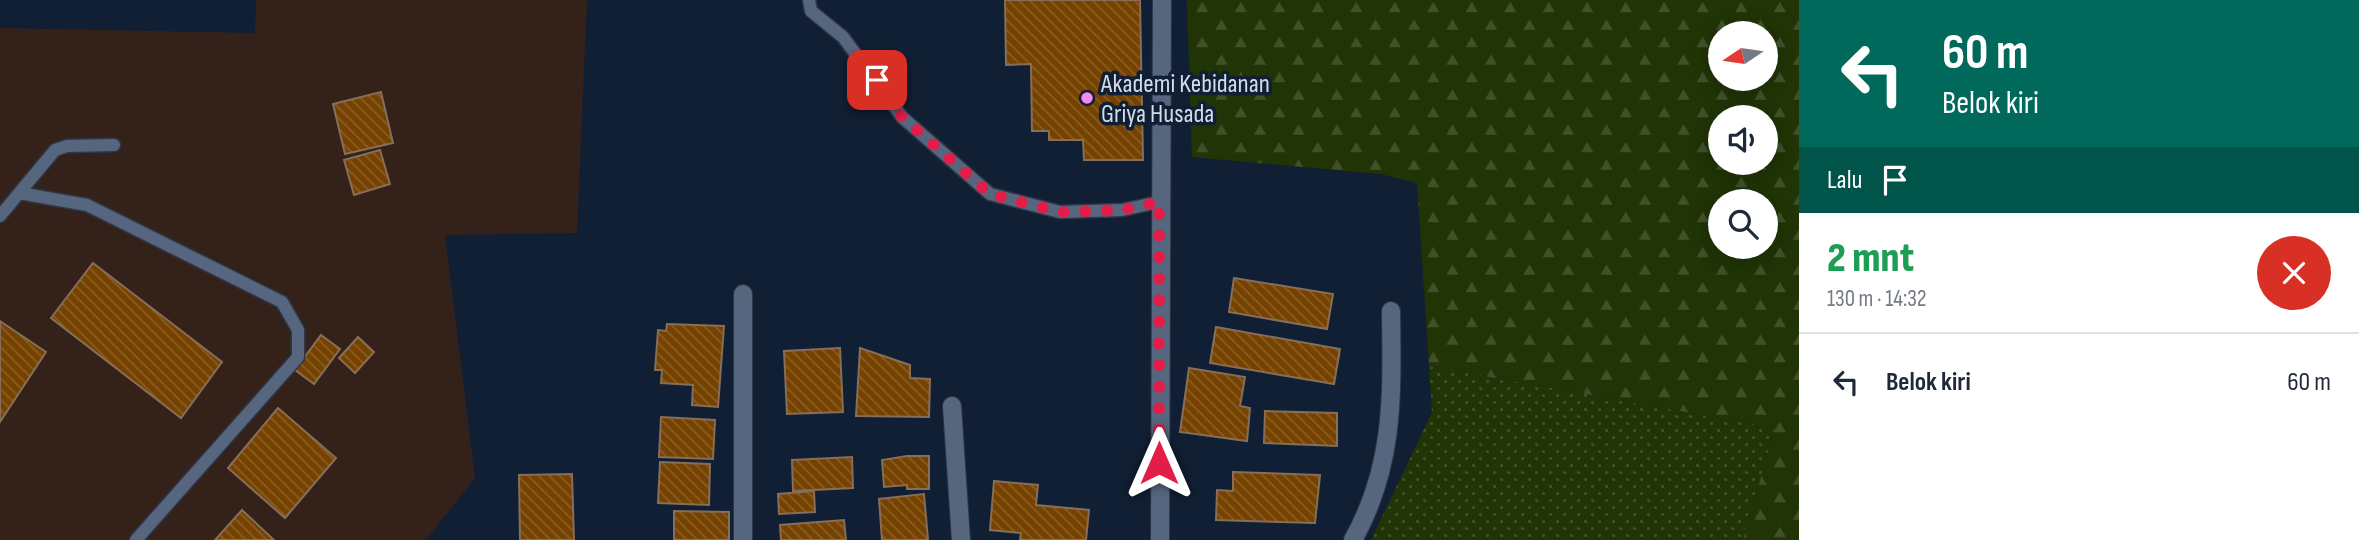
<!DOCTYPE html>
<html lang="id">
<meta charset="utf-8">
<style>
:root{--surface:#fff;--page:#f6f6f7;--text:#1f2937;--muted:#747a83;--line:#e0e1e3}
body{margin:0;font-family:"Sofia Sans Condensed",sans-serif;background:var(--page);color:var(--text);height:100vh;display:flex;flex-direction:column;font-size:26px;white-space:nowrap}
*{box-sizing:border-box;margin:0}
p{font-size:23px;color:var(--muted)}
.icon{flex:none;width:38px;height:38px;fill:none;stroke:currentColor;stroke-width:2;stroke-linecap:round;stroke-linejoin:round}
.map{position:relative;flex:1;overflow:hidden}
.details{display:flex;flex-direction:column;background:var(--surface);width:560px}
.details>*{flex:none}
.hud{background:#00695c;color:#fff;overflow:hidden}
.needle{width:46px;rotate:257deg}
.controls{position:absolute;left:1708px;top:21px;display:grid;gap:14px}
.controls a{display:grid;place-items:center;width:70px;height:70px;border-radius:50%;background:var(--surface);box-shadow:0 4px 18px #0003;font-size:35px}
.pin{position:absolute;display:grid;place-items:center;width:60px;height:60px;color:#fff;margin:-30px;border-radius:14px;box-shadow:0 4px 10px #0006}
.me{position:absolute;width:77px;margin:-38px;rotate:0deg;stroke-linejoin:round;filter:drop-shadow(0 0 5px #0008)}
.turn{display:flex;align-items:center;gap:24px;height:147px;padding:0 28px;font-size:32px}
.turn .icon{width:91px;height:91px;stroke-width:2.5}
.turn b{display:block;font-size:49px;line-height:60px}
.then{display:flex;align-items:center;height:66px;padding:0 28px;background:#0003;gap:14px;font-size:26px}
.round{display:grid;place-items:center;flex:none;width:74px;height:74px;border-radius:37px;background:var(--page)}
.overview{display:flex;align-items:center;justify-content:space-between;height:119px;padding:0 28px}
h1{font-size:42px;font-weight:800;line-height:52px;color:#1e9e55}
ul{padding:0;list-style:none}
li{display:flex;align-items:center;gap:21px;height:98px;padding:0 28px;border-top:2px solid var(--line)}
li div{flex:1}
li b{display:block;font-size:26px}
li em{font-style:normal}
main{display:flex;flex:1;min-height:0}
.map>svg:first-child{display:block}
.commercial{fill:#33211a}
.grass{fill:url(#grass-dots)}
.forest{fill:url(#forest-firs);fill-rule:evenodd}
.building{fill:url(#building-back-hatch);stroke:#866e58;stroke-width:2}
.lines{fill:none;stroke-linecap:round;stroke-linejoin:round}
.service-casing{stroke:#2f3748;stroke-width:15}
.minor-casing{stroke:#2f3748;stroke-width:20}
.service{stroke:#56667f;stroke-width:12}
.minor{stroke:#56667f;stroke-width:18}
.route{stroke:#e11d48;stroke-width:12;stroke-dasharray:0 21.6}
.poi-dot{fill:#f589ee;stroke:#111f34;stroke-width:2.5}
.labels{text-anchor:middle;stroke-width:7;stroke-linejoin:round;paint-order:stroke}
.poi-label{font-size:26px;fill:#d3dceb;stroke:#111f34;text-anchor:start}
</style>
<main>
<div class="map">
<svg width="1799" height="540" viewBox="0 0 1799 540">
<defs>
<pattern id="grass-dots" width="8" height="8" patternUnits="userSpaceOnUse" patternTransform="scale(1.75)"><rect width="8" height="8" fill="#203406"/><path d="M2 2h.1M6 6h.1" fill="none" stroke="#40512a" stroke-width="1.8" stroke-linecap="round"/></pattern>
<pattern id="forest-firs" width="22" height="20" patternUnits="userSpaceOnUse" patternTransform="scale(1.75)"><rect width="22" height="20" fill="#203406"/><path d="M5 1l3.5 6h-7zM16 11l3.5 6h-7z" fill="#40512a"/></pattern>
<pattern id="building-back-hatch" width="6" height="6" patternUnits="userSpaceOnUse" patternTransform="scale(1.75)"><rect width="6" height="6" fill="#764200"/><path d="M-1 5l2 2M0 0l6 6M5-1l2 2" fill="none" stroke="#895d25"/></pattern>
</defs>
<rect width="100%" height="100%" fill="#111f34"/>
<path class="commercial" d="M256 0H587L577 233 445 235 475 478 426 540H0V28L255 33Z"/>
<path class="grass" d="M1429 366 1775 428 1743 540H1371L1432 412Z"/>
<path class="forest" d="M1187 0H1799V540H1743L1775 428 1429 366 1417 183 1381 174 1192 157ZM1720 33H1766V79H1720ZM1720 117H1766V163H1720ZM1720 201H1766V247H1720Z"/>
<path class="building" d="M1005 0H1140L1143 160H1084L1083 140H1049V131H1032L1031 64 1006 65Z
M381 92 393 143 345 154 333 104Z
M380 150 390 184 354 195 344 160Z
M93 263 222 362 181 418 51 318Z
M1234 278 1333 294 1327 329 1229 312Z
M0 321 46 352 0 422Z
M667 324 724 326 718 407 692 405 693 385 661 383 662 370H655L658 330 666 331Z
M1216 327 1340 349 1334 384 1210 363Z
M321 335 340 349 314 384 295 370Z
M358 337 374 352 355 373 339 358Z
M840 348 843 412 787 414 784 351Z
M860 348 910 365V378L930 379 929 417 856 416Z
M1189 368 1245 377 1240 406 1250 408 1247 441 1180 432Z
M278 408 336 458 285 518 228 468Z
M1265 411 1337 413V446L1264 443Z
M661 417 715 420 713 459 659 457Z
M907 456H929V489H907V485L884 487 882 460Z
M852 457 853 488 793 491 792 460Z
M660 462 710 464 709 505 658 503Z
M1233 472 1320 475 1315 523 1216 520 1217 490 1233 491Z
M572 474 574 540H520L519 475Z
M994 481 1038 485 1036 505 1089 510 1086 540H1020L1021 533 990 530Z
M814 491 815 512 779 514 778 494Z
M924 494 928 540H882L879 499Z
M242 510 274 540H215Z
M674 511 729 512V540H674Z
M844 520 846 540H781L780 525Z"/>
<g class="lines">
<defs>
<path id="service" d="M809 0 811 11 843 37 902 117 990 194 1060 212 1122 210 1159 202
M19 193 87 205 282 302 298 330V357L136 540
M0 216 55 150 67 146 114 145"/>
<path id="minor" d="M743 294V540
M952 406 961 540
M1160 540 1162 0
M1353 540C1395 465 1392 394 1391 311"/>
</defs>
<use href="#service" class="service-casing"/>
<use href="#minor" class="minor-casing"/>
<use href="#service" class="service"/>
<use href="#minor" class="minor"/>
</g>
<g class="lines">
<path class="route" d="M877 80 902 117 990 194 1060 212 1122 210 1159 202V463"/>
</g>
<circle class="poi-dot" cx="1087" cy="98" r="7"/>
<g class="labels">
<g class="poi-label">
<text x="1101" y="92">Akademi Kebidanan<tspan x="1101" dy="30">Griya Husada</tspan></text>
</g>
</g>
</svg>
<div class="controls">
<a><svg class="needle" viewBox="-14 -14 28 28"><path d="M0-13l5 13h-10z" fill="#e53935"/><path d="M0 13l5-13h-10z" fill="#747a83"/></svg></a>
<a><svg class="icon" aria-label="sound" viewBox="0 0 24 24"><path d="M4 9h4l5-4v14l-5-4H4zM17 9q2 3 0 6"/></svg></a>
<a><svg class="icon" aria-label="search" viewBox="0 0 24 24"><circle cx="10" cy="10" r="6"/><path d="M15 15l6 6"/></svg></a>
</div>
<div class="pin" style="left:877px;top:80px;background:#d93025"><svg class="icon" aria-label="arrive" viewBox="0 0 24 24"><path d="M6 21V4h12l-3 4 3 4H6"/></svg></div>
<svg class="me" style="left:1159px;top:463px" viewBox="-20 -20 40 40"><path d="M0-17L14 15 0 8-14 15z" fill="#e11d48" stroke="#fff" stroke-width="4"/></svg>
</div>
<section class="details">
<div class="hud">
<div class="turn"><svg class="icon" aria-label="left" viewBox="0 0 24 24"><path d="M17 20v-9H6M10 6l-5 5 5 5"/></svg><div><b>60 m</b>Belok kiri</div></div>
<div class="then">Lalu<svg class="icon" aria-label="arrive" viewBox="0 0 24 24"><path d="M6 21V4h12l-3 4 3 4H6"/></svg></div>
</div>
<div class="overview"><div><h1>2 mnt</h1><p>130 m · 14:32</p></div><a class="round" style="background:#d93025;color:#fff"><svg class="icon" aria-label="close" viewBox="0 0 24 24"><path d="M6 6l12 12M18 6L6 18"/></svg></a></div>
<ul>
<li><svg class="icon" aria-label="left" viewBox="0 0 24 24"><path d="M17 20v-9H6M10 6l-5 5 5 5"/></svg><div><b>Belok kiri</b></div><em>60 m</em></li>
</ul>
</section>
</main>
